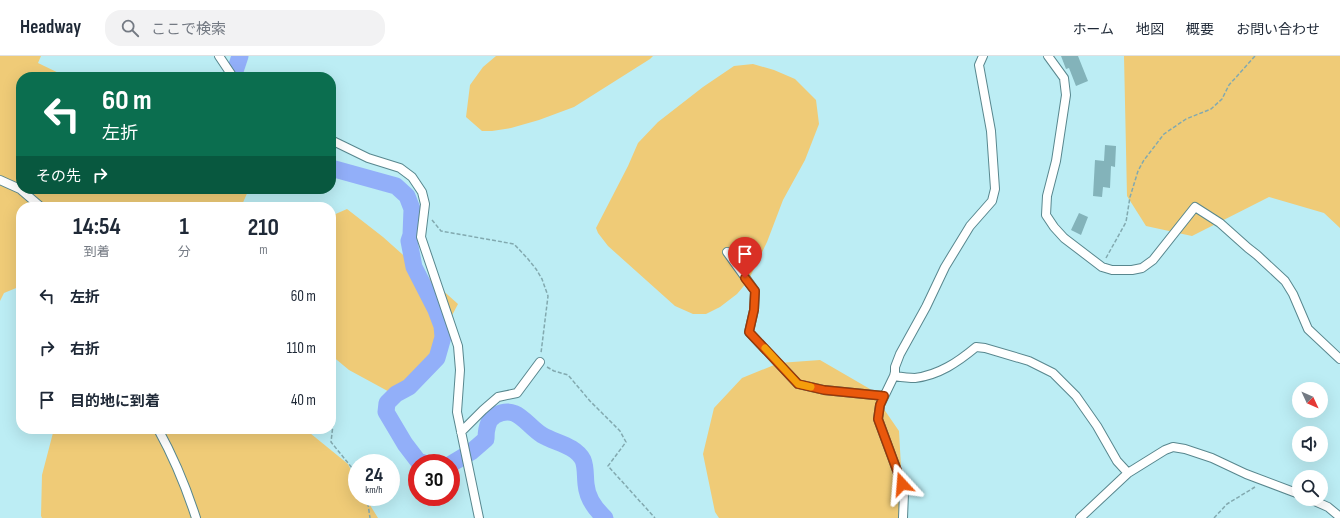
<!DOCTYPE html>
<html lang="ja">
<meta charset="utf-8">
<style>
:root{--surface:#fff;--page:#f2f2f3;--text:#1f2937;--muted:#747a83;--line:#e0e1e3}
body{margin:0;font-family:"Sofia Sans Condensed","Noto Sans JP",sans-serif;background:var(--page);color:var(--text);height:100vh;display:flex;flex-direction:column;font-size:15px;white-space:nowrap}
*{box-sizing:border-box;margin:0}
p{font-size:13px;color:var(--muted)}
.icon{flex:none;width:22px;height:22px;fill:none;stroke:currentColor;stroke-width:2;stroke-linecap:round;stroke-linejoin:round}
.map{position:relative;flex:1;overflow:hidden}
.details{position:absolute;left:16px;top:146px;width:320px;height:232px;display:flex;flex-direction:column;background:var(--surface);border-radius:16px;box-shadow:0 4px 16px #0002}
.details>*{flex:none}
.top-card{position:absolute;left:16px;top:16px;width:320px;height:122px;border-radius:16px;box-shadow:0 4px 16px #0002;background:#0b6e4f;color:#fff;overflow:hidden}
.needle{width:26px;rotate:134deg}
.tools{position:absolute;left:1292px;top:326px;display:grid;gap:8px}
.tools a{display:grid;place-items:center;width:36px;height:36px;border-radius:50%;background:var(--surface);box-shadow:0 4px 16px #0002;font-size:20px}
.speed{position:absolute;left:348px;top:398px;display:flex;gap:8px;font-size:20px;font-weight:700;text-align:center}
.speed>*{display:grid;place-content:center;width:52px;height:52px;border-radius:50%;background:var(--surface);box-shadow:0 4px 16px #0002;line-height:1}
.speed small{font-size:10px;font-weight:400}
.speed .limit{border:6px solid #d22;background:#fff;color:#111}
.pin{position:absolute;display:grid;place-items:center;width:34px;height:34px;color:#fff;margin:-41px -17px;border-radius:50% 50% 50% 0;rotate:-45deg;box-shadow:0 0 4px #0007}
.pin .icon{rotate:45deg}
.me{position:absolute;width:44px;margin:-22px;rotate:341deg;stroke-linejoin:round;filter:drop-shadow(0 0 3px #0008)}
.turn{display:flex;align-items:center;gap:14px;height:84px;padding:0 20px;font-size:18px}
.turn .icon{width:52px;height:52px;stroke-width:2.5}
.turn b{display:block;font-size:28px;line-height:34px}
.then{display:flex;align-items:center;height:38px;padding:0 20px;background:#0003;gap:8px;font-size:15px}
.eta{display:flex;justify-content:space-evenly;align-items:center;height:68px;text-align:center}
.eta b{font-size:24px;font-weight:700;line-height:28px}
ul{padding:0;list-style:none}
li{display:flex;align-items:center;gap:12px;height:52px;padding:0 20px}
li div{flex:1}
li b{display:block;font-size:15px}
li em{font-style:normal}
header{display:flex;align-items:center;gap:24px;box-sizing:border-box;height:56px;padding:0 20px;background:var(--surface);border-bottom:1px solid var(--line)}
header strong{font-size:19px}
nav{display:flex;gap:22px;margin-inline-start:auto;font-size:14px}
.search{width:280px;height:36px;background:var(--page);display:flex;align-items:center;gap:10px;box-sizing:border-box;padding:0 14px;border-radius:16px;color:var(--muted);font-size:15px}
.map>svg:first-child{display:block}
.green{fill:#efcb77}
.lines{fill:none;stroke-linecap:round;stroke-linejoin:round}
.river{stroke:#92aff9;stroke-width:17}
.building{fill:#83b3ba}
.street-casing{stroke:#58878e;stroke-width:10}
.path{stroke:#82a9af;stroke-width:1.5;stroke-dasharray:4 2;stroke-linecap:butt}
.street{stroke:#fff;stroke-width:8}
.route-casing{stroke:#983908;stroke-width:10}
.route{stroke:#ea580c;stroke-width:7}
.slow{stroke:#f59e0b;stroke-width:7}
</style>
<header>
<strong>Headway</strong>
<div class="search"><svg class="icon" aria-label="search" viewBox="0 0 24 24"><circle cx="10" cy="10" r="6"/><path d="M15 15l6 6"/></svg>ここで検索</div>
<nav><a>ホーム</a><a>地図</a><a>概要</a><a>お問い合わせ</a></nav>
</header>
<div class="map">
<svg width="1340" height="462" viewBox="0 0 1340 462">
<rect width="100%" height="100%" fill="#bcedf4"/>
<path class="green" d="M0 0H41L38 7 67 21H21V133H249L241 151H21V230L4 237 0 245Z
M496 0H653L650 3 574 51 539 64 511 72 492 75H482L466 61 470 29 483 11Z
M1124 0H1340V172L1324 157 1269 141 1192 180 1146 170 1127 140Z
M753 8 774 14 795 23 816 44 819 68 805 104 783 144 767 186 748 225 737 238 720 251 706 258H693L675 250 608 190 598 177 596 172 628 110 638 87 658 66 703 31 734 10Z
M347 153 383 181 458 248 427 307 395 339 349 314 331 299V160Z
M820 304 870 333 899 375 903 447 899 462H719L715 456 703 398 714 352 742 322 779 307Z
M54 373H305L348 408 357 426V441H365L378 462H42L41 460 42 419Z"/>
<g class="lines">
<path class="river" d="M233 21 240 0
M331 112 396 130 407 140 412 153 411 179 409 185 414 211 436 254 442 270 443 281 437 302 409 331 396 338 387 347 386 356 405 388 418 405 424 407
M451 408 471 396 486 383C486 374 488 363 496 359 517 348 526 369 542 379 555 387 575 389 583 404 586 411 585 420 586 428 587 441 595 453 605 462"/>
</g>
<path class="building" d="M1061 0H1078L1088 25 1076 30 1069 12 1066 13Z
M1105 89 1116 90 1115 111 1111 110 1110 132 1103 131 1102 141 1093 140 1095 104 1104 105Z
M1079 157 1088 161 1081 179 1071 174Z"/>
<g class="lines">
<defs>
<path id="street" d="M219 0 233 21
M1048 0 1064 22 1066 39 1056 105 1047 140 1046 159 1054 171 1064 182 1102 211 1112 214H1132L1142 212 1153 204 1195 151 1220 167 1248 192 1257 199 1285 225 1293 238 1308 273 1340 303
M331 84 368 102 400 112 412 121 422 136 425 148 421 181 458 290 460 314 457 356 479 462
M0 124 20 133 41 151
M727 196 755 235 754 254 749 276 798 328 824 334 884 340
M894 320C901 321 909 322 915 322 939 319 958 306 976 291L985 292 1029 305 1053 317 1076 340 1097 370 1117 405 1128 417
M158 373C174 402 186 431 196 462
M461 376 483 354 498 341 517 337 540 306
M1310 443 1328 451 1340 461
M903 462 904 437 899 420 878 363 880 349 894 320 895 316V311L900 298 926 251 945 211 970 170 992 145 995 133 991 75 979 9 983 0
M1080 462 1128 417 1165 394 1173 391 1185 393 1212 402 1246 418 1299 438"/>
</defs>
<use href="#street" class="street-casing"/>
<path class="path" d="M432 164 441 175 514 188 528 203 536 213 542 223 548 240 541 297
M1106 202 1126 166 1130 141 1138 115 1144 104 1164 78 1186 63 1211 53 1222 43 1229 29 1255 0
M547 311 554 315 568 319 590 345 620 375 626 386 608 410 655 462
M331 356 334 360 331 386 357 418
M367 441 370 462
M1214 462 1227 448 1255 431"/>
<use href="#street" class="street"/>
</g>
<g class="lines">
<defs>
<path id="route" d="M745 222 755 235 754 254 749 276 798 328 824 334 884 340 880 349 878 363 902 428"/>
</defs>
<use href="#route" class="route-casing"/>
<use href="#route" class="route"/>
<path class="slow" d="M765 292 798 328 811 331"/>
</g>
</svg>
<div class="tools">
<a><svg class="needle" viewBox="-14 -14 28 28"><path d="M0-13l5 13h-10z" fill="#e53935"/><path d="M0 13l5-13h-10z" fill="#747a83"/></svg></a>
<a><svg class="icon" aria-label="sound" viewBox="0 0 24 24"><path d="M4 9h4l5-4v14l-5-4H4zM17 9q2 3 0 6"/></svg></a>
<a><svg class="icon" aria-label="search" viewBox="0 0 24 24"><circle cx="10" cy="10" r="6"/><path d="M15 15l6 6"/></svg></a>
</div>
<div class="speed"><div>24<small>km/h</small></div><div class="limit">30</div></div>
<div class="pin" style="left:745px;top:222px;background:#d93025"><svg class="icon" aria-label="arrive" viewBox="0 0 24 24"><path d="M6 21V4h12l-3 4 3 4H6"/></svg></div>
<svg class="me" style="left:902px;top:428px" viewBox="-20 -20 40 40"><path d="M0-17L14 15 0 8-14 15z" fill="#ea580c" stroke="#fff" stroke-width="4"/></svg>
<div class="top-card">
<div class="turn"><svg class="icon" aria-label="left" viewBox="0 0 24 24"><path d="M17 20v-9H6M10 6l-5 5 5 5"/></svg><div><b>60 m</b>左折</div></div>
<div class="then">その先<svg class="icon" aria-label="right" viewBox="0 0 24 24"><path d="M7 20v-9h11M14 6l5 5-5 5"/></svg></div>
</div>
<section class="details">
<div class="eta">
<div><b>14:54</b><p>到着</p></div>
<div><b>1</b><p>分</p></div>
<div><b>210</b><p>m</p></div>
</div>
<ul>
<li><svg class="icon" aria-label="left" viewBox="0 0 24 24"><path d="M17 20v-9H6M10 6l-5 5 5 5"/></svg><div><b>左折</b></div><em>60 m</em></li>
<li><svg class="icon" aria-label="right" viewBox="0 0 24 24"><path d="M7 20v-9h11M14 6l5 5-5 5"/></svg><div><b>右折</b></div><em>110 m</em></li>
<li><svg class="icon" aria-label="arrive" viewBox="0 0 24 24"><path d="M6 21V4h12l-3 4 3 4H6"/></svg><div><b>目的地に到着</b></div><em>40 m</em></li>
</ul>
</section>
</div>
